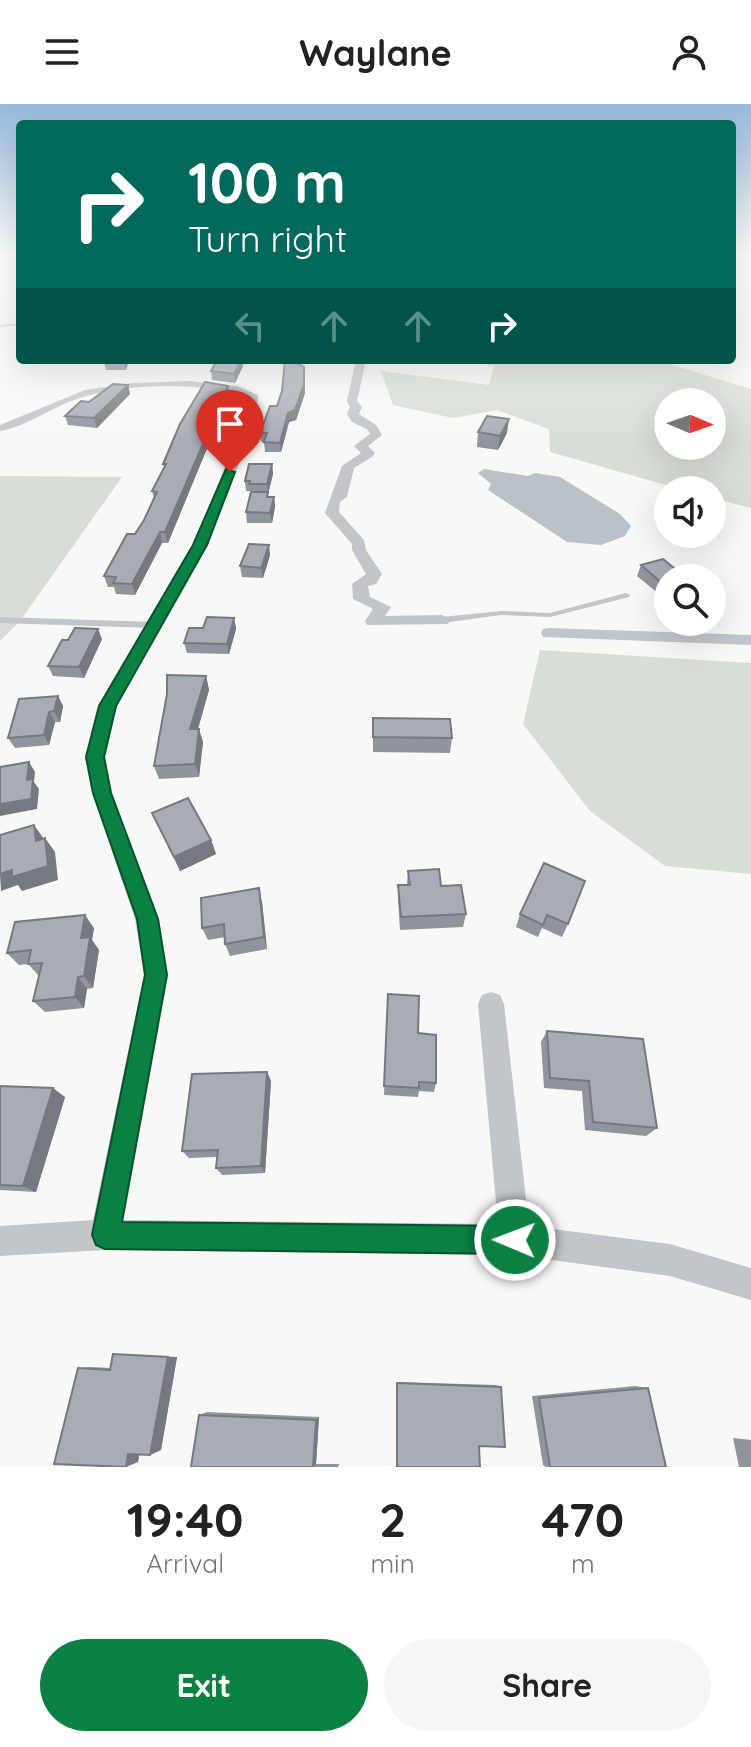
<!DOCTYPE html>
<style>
:root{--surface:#fff;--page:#f6f6f6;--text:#222;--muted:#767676;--accent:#0b8043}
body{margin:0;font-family:Quicksand,sans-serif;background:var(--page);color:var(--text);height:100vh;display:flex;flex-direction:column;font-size:30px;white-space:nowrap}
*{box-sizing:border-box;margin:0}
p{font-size:26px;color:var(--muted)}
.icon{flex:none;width:44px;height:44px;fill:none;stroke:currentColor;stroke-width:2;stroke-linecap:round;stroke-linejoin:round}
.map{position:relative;height:1363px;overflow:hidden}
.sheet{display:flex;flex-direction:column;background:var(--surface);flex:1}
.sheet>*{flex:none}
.banner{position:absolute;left:16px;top:16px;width:720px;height:244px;border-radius:8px;box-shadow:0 8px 32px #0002;background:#00695c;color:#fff;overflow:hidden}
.needle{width:52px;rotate:92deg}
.buttons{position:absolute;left:654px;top:284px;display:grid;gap:16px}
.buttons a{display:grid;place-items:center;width:72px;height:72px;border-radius:50%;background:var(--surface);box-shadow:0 8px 32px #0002;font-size:40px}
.pin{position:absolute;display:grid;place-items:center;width:68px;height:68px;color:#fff;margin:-82px -34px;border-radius:50% 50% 50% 0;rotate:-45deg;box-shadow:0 0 8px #0007}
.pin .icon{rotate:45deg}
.me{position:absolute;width:88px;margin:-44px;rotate:271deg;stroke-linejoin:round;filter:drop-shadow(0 0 6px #0008)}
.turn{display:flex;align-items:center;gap:28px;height:168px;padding:0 40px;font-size:36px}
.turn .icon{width:104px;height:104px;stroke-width:2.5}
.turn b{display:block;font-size:56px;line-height:68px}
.lanes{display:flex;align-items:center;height:76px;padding:0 40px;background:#0003;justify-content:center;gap:40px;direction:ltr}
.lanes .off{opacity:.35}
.eta{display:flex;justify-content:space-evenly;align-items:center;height:136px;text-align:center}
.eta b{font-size:48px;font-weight:700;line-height:56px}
.primary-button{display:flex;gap:16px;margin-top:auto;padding:16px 40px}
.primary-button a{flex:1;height:92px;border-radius:48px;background:var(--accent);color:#fff;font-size:32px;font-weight:700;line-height:92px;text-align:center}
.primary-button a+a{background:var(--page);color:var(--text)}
header{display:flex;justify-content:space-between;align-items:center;height:104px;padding:0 40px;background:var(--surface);font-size:36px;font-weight:700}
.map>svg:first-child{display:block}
.green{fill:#d8ddd6;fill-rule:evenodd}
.water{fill:#bac2c8}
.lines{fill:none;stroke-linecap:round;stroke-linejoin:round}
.lane{fill:#c2c5c9;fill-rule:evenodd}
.street{fill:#c2c5c9;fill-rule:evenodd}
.wall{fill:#90959c}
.shaded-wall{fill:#76797f}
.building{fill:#a8adb5;stroke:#76797f;stroke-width:2}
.route{fill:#0b8043;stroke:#07532c;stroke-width:2}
</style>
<header><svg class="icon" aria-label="menu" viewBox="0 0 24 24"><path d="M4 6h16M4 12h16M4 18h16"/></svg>Waylane<svg class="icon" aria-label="person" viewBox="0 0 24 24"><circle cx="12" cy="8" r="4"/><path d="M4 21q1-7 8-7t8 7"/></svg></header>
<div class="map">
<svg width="751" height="1363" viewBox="0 0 751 1363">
<rect width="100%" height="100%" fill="#f8f8f6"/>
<path class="green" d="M465 256 666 259 751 285V404L712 394V386H683L550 348 549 325 497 306 453 314 393 301 381 267 489 281 494 262ZM668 298H712V342H668Z
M0 372 122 373 20 517 0 537Z
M540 546 751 559V770L665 762 590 707 523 620Z"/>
<path class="water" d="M484 365 528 372 535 369 560 373 620 410 631 422 625 432 601 441 567 438 488 386 491 380 478 369Z"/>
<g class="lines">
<path class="lane" d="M20 219V221L0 223V221Z
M626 489 630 491 629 493 550 513 501 511 442 519 438 516 442 513 501 507 550 509Z
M0 513 155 518 159 521 155 524 0 519Z"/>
<path class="street" d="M356 256H366L357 297 362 303 359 310 376 321 382 331 368 342 375 349 373 352 354 364 347 393 340 398 339 408 364 436 366 446 382 470 376 480 368 482 370 493 391 503 385 512 442 511 450 516 448 520 367 521 365 517 373 505 353 495 352 480 366 470 352 446V440L325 409 342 362 361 349 354 342 370 330 367 325 352 318 347 310 350 303 347 297Z
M189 277 237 282 258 291 255 319 207 441 117 602 105 653 112 689 159 815 168 871 123 1116 498 1120 478 900 482 891 491 888 500 891 504 900 529 1122 670 1140 751 1164V1196L670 1172 515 1151 105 1146 0 1152V1122L93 1116 144 871 135 815 92 689 85 653 99 602 193 441 243 319 247 293C201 277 120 279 74 296 48 305 28 322 0 327V321L85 286 133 279Z
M549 524 751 531V541L543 533 541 529 543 525Z"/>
</g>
<path class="wall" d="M129 256 126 266H106L104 257Z
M217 256H242L243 262 235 279 212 276 211 267Z
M304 263 305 289 296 316 289 318 281 348H265L264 338H261L260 329Z
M128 281 130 290 97 324 68 321 65 312 89 298Z
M228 282 229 291 168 439H162L135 491 116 490 114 483H108L104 472 144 416 154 394 152 387 164 364 163 360Z
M478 328 507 329 498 346 477 343Z
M272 360 273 370 268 390V393H274L275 403 272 419H247L246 408 251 389 250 387H246L245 377Z
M270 451 263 474 242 473 240 462Z
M641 461 686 474 660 491 637 472Z
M234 514 236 525 229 550 187 549 184 539 203 524Z
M102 535 84 574 53 572 48 562Z
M206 572 209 586 198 625 203 638 199 673 159 675 154 662 167 590Z
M58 592 63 602 60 618H55L49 641 15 644 8 634Z
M373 614 452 634 450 649 373 648Z
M152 709 211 736 216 750 180 767Z
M544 759 568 820 562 833 542 824 538 833 516 823 520 810Z
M408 767 441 782 466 810 463 823 400 826 398 795V781H407Z
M262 798 267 845 230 852 225 840V833L208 836 202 824Z
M94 824 92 836 99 846 93 884 87 885 84 904 45 908 33 897 39 872 28 860 19 861 7 849Z
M388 890 418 929 436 979 434 988 419 987 418 993 384 991Z
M547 927 657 1024 646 1032 585 1026 582 987 544 984 541 938Z
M267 968 271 977 265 1069 222 1071 216 1064 217 1053 189 1054 182 1047Z
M0 982 65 993 36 1088 0 1086Z
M113 1250 177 1253 161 1346 150 1351H139L138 1358 78 1264 91 1263 110 1264Z
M396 1278 496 1281 501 1283 479 1342 480 1363H396Z
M635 1282 648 1284 666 1363H546L543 1361 532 1292Z
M207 1308 319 1313 316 1360H339L338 1363H191L199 1311Z
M733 1334 751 1336V1363H739Z"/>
<path class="shaded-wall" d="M124 256H129L126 266 123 257Z
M241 256H242L243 262 235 279 234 270Z
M304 263 305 289 296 316 289 318 281 348 280 339 288 309Z
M128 281 130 290 97 324 94 314Z
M228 282 229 291 168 439 165 428Z
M509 315 507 329 498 346 500 332Z
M272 360 273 370 268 390 267 380Z
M274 393 275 403 272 419 270 409Z
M160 428 162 439 135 491 132 480Z
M269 441 270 451 263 474 261 464Z
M668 480V489L660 491 664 481Z
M234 514 236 525 229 550 227 540Z
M98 525 102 535 84 574 79 563Z
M206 572 209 586 194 638 190 625Z
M58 592 63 602 60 618 54 607Z
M49 608 55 618 49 641 44 631Z
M199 625 203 638 199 673 195 660Z
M29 658 35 668 34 678 39 685 37 705 0 712V700L27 676Z
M34 721 44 735 36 737Z
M45 734 55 748 58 776 22 787 18 781 1 787 0 770 12 766Z
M211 736 216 750 180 767 174 753Z
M259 784 262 798 267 845 264 833Z
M85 811 94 824 92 836 99 846 93 884 84 872 81 834Z
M78 873 87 885 84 904 75 893Z
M267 968 271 977 265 1069 261 1062Z
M53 984 65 993 36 1088 23 1082Z
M168 1253H177L161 1346 150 1351Z
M319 1313 316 1360 313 1363 316 1316Z
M140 1345 138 1358 126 1363 128 1350Z"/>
<path class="building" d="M105 256H124L123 257H104Z
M217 256H241L234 270 211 267Z
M285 256H292L304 263V280L295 306 288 309 280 339 264 338 267 329H260L270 302H277L282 287Z
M205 278 228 282 165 428H160L132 480 113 479 116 473 104 472 127 430H135L144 416 157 388 152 387 166 360H163L180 320Z
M113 280 128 281 94 314 65 312 81 297 89 298Z
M487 312 509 315 500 332 478 328Z
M249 360H272L267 380H249L250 377H245Z
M251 388H268L267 393H274L270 409 246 408Z
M249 440 269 441 261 464 240 462Z
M663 455 686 474H668V480L664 481 641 461Z
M207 513 234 514 227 540 184 539 189 524H203Z
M75 524 98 525 79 563 48 562 62 536H68Z
M167 571 206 572 190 625H199L195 660 154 662 167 590Z
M58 592 54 607 49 608 44 631 8 634 19 595Z
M373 614 450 615 452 634 373 633Z
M29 658 27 676 33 675 31 695 0 700V663Z
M188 694 211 736 174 753 152 709Z
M34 721 36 737 45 734 48 762 12 773V766L0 770V731Z
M544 759 585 777 568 820 547 811 543 821 520 810Z
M439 765 441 782 461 781 466 810 401 813 398 781H410L408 767Z
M259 784 264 833 225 840 224 820 202 824 201 794Z
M85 811 81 834 90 833 84 872 78 873 75 893 33 897 42 859 28 860 31 846 7 849 15 818Z
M388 890 419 892 418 929 436 931V979L419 978V984L384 982Z
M547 927 643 935 657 1024 593 1018 589 977 550 974Z
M267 968 261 1062 216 1064 218 1046 182 1047 192 970Z
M0 982 53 984 23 1082 0 1081Z
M113 1250 168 1253 150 1351 128 1350 126 1363 54 1360 78 1264 110 1266Z
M397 1279 501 1283 505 1343 479 1342 480 1363H397Z
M648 1284 666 1363H550L539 1294Z
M199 1311 316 1316 313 1363H191Z"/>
<linearGradient id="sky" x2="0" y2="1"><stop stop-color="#95badb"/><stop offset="0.44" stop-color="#fcfcfb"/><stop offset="1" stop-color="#fcfcfb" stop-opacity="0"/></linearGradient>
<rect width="751" height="339" fill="url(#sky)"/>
<path class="route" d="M226 365 235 368 207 441 116 602 104 653 111 689 158 815 167 871 122 1118 515 1122 525 1127 529 1136 525 1146 515 1150 105 1145 96 1141 92 1131 145 871 137 815 93 689 86 653 99 602 193 441Z"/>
</svg>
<div class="buttons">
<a><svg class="needle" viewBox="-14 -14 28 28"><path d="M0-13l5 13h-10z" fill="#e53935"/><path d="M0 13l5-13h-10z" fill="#767676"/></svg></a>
<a><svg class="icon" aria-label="sound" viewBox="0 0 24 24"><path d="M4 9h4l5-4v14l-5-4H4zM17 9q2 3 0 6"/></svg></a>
<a><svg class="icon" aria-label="search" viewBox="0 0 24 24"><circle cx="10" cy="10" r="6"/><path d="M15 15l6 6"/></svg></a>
</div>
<div class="pin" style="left:230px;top:368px;background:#d93025"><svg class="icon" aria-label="arrive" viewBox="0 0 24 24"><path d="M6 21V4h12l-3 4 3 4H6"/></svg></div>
<svg class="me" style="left:515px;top:1136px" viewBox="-20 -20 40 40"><circle r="17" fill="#0b8043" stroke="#fff" stroke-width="3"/><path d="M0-11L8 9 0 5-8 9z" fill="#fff"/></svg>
<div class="banner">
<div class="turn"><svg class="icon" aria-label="right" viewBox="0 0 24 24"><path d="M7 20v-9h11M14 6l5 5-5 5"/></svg><div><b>100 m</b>Turn right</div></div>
<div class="lanes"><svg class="icon off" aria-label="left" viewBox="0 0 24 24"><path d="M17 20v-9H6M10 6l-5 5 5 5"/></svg><svg class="icon off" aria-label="ahead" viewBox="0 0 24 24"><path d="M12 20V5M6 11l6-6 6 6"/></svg><svg class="icon off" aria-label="ahead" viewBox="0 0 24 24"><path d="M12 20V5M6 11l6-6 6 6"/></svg><svg class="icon" aria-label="right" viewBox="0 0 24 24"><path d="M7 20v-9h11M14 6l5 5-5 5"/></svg></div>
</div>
</div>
<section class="sheet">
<div class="eta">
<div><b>19:40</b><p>Arrival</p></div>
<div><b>2</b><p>min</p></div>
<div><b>470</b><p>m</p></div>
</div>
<div class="primary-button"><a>Exit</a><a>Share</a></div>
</section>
